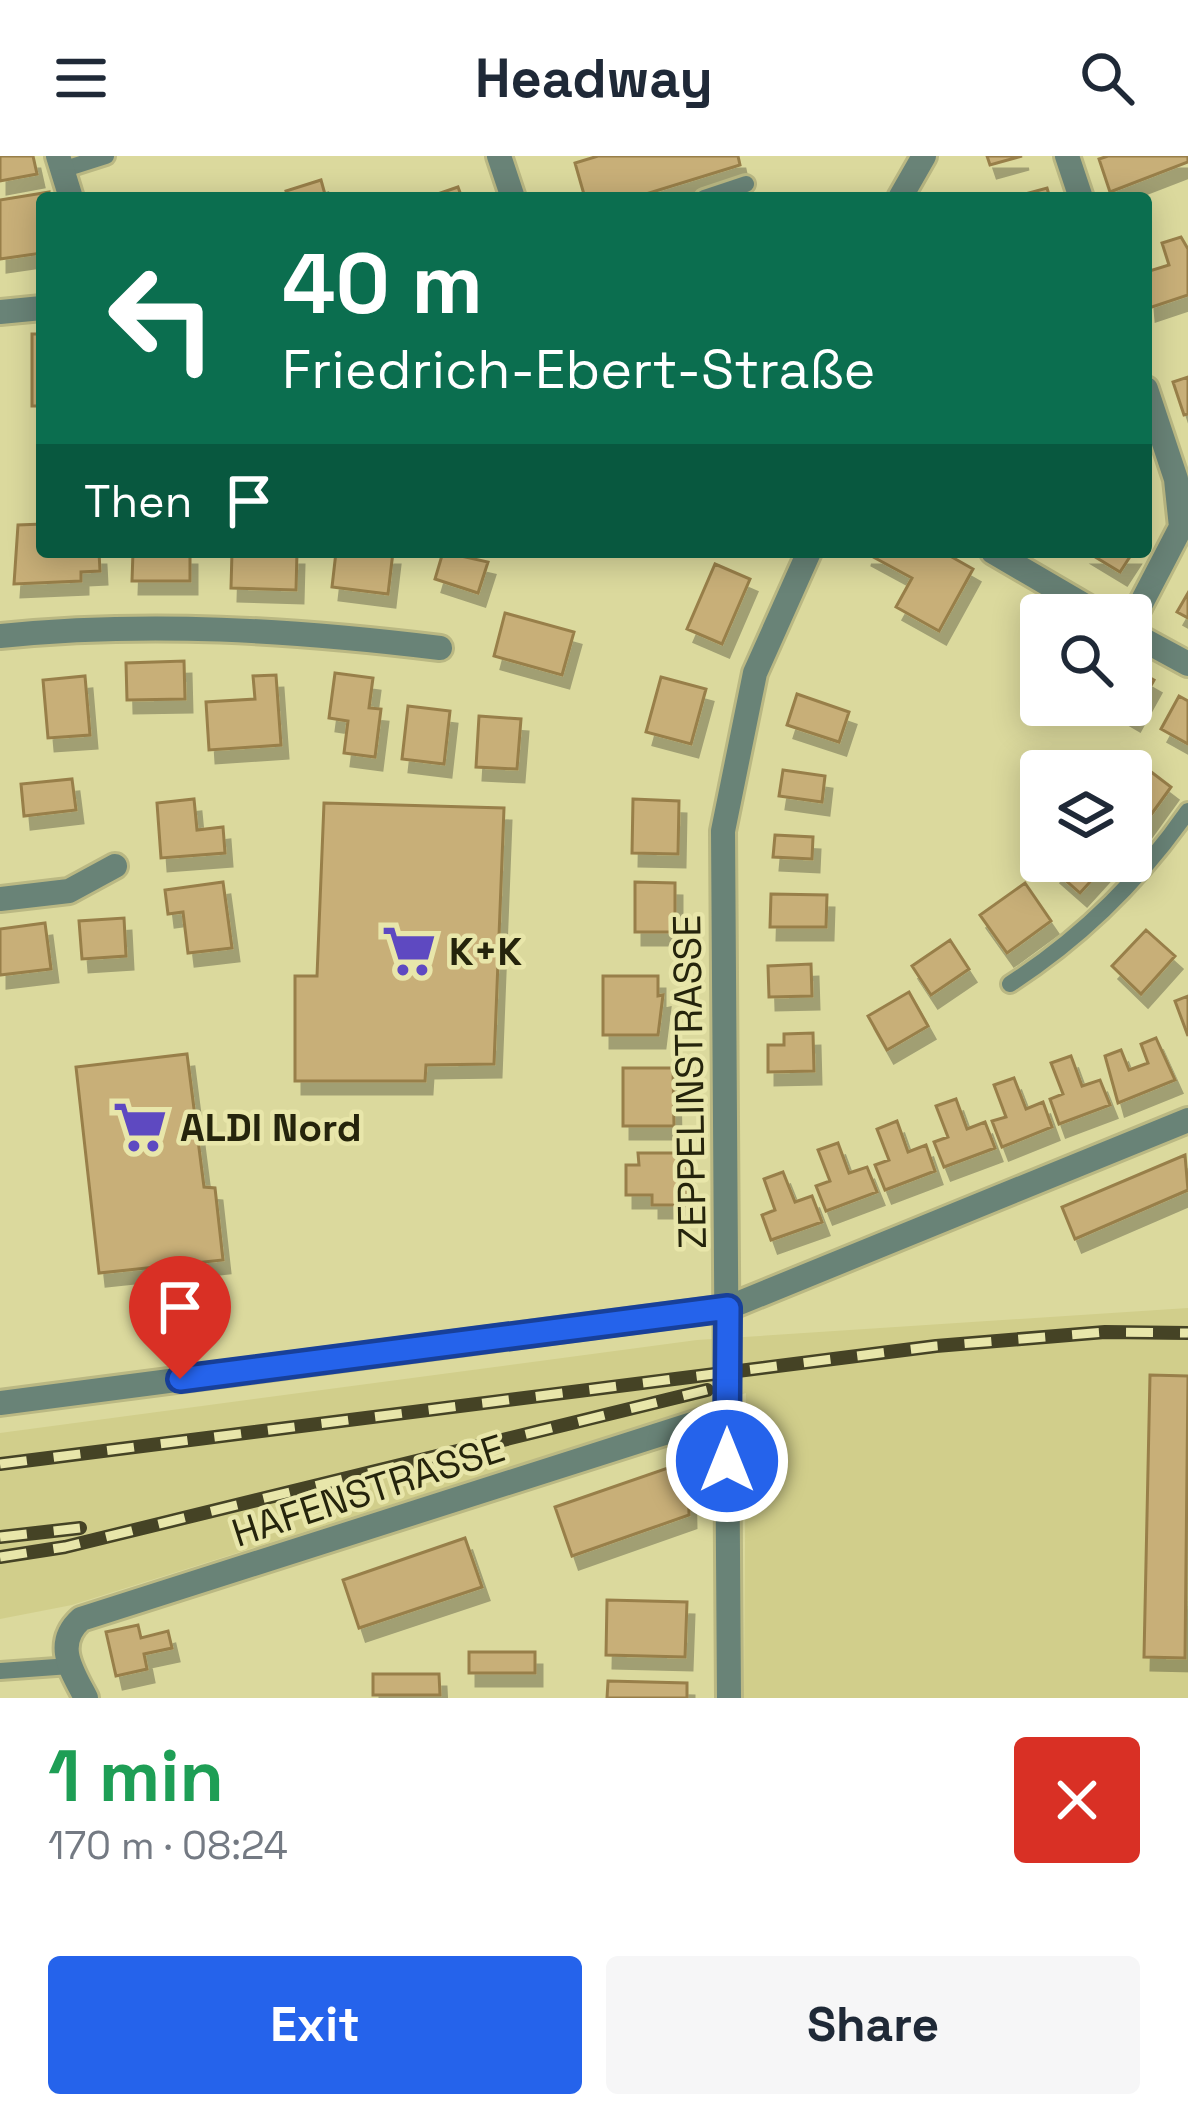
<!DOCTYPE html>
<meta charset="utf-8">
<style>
:root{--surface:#fff;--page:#f6f6f7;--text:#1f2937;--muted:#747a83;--accent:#2563eb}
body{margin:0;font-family:"Space Grotesk",sans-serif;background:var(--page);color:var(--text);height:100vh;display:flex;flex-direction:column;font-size:45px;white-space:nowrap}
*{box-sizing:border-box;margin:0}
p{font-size:39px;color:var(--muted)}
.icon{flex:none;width:66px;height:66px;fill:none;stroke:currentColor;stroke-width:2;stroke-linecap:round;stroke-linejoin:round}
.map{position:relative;height:1542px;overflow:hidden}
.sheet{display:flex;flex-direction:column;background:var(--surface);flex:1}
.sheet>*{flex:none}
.hud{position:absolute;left:36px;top:36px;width:1116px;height:366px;border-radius:12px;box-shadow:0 6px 30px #0003;background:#0b6e4f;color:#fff;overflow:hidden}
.buttons{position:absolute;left:1020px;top:438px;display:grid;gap:24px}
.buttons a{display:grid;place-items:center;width:132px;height:132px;border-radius:12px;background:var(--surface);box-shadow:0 6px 30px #0003;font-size:60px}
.pin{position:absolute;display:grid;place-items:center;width:102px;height:102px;color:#fff;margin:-123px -51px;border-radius:50% 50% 50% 0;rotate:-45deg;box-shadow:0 0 12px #0007}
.pin .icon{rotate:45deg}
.me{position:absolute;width:132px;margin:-66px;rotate:0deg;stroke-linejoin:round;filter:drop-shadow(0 0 9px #0008)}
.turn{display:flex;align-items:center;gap:42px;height:252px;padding:0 48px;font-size:54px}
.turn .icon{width:156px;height:156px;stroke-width:2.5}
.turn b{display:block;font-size:84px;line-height:102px}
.then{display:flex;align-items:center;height:114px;padding:0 48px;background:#0003;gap:24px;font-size:45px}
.round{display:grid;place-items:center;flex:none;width:126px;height:126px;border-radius:12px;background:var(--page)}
.head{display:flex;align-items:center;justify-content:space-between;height:204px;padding:0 48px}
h1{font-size:72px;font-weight:800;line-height:90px;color:#1e9e55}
.primary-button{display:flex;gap:24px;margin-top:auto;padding:24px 48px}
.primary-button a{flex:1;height:138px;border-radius:12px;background:var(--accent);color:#fff;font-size:48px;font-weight:800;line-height:138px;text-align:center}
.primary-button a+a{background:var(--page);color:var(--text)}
header{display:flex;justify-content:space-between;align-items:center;height:156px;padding:0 48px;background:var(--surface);font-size:54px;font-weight:800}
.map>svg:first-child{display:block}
.built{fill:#d1ce8b}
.building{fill:#c8af78;stroke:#987f4a;stroke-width:3;filter:url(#shadow)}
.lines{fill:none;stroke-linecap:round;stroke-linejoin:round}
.service-casing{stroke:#bab883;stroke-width:22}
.minor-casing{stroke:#bab883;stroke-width:30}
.tertiary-casing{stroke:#bab883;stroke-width:30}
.service{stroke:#698377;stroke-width:16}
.minor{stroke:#698377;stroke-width:24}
.tertiary{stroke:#698377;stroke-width:24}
.rail-casing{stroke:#454325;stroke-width:14}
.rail{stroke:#e8e6aa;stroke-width:9;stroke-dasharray:27;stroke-linecap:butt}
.route-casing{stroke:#184099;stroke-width:30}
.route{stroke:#2563eb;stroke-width:21}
.labels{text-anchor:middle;stroke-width:9;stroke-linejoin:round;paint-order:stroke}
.poi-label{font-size:39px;font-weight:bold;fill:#25240c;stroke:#e8e6aa;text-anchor:start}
.street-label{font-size:39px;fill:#25240c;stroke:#e8e6aa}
</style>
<header><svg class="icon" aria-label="menu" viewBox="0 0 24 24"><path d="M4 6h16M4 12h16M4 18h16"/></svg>Headway<svg class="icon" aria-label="search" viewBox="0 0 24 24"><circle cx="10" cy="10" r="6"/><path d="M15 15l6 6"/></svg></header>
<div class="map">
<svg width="1188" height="1542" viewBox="0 0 1188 1542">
<defs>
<filter id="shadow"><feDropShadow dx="7" dy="13" stdDeviation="0" flood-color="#0004"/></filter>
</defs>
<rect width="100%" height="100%" fill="#dbd99d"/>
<path class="built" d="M1188 1152V1542H744L746 1237 72 1449 0 1463V1277L697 1184Z"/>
<path class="building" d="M0 0H33L37 18 0 25Z
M598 0H738L740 9 633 42H585L575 7Z
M987 0H1022L990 9Z
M1108 0H1188V6L1110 36 1099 3Z
M321 24 326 42H288L286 35Z
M458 31 462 42H426Z
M1047 32 1050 42H1018V40Z
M49 36V42H42V97L0 103V44Z
M1181 81 1188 93V139L1149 152 1146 116 1169 109 1162 87Z
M32 178H42V250H32Z
M1188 221V258L1184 259 1173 226Z
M42 368V396H99L100 415 81 416V425L14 428 18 369Z
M133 396H190V425H132Z
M232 396H297L296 434 231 432Z
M336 396H393L388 438 332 431Z
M443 396 488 406 478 437 435 423Z
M864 396H943L973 413 939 475 896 451 912 422Z
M1087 396H1133L1120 416Z
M715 408 750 423 722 488 687 473Z
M1188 437V462L1177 456Z
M505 457 574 476 562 519 494 500Z
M184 505 185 543 127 544 126 507Z
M1131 511 1154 524 1133 562 1111 549H1131Z
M335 517 373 522 369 552 381 553 375 601 344 597 348 565 329 562Z
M276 519 281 589 209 594 206 546 255 543 253 520Z
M85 520 90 579 48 582 43 524Z
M661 521 706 533 691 588 646 576Z
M797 538 849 556 839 586 787 569Z
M1179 540 1188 545V588L1161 573Z
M408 550 450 555 444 608 402 603Z
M479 560 521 563 517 613 476 611Z
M1146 612 1171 631 1140 674 1131 667V632Z
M783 614 825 620 822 646 779 640Z
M72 623 76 654 24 660 21 628Z
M194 643 197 674 223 671 225 697 161 702 157 647Z
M633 643 679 645 678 698 632 697Z
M324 647 504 652 494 908 426 909 425 925H295V820H317Z
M775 679 813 681 812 703 773 701Z
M1061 705H1109L1080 737 1054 714Z
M223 726 232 792 188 797 183 756 168 758 165 734Z
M635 726 675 727V776H635Z
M1025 727 1051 765 1007 797 980 759Z
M771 738 827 739 826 771H770Z
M124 762 126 800 82 803 79 765Z
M45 767 51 813 0 819V773Z
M1146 774 1175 800 1141 838 1112 810Z
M950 784 969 813 931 839 912 810Z
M811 808 812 840 769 841 768 810Z
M603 820H658V840L663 839 658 879H603Z
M909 836 928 870 887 894 868 860Z
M1188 840V880L1175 845Z
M813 877 814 915 768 916V889H784V878Z
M1156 882 1175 924 1118 947 1105 900 1121 894 1129 914 1148 907 1141 888Z
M187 898 204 1031 215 1032 223 1104 99 1117 76 911Z
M1071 900 1082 930 1100 924 1110 949 1059 968 1050 943 1063 938 1051 907Z
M623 912H673L674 970H623Z
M1014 922 1026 953 1043 946 1052 971 1002 991 992 965 1006 961 994 929Z
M956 943 967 973 985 966 995 992 944 1011 934 986 948 981 936 950Z
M897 965 908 996 926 989 935 1015 885 1034 875 1009 889 1004 877 973Z
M838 987 849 1017 867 1011 877 1036 826 1055 816 1030 830 1025 818 994Z
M638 997H687V1049H652V1039H626V1009H639Z
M1185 999 1188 1034 1075 1083 1062 1051Z
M783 1016 795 1046 812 1040 822 1066 771 1084 762 1059 775 1054 764 1023Z
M1150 1219 1188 1220 1185 1502 1144 1501Z
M688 1305 689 1359 572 1400 555 1351Z
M465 1382 482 1431 359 1472 343 1424Z
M607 1444 687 1446 685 1501 606 1499Z
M138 1469 141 1482 168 1475 172 1492 144 1498 147 1513 116 1520 106 1476Z
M469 1496H535V1517H469Z
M373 1518H439L440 1539H373Z
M608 1525 687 1527V1542H607Z"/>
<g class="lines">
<defs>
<path id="service" d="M62 14 106 0
M704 42 746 28
M1010 828C1081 782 1140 724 1188 655
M0 1515 70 1510"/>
<path id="minor" d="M58 0 71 42
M499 0 513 42
M1067 0 1081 42
M900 42 924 0
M0 156 42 152
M993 396 1101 459
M1131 467 1181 371 1176 323 1146 233
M1131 477 1188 508
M0 480C148 465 293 474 440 492
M0 743 69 735 115 710
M86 1542C72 1515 53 1488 81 1463L727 1257
M729 1542 723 675 755 517 809 396"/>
<path id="tertiary" d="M0 1247 727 1152 1188 964"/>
</defs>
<use href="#service" class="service-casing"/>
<use href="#minor" class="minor-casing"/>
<use href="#tertiary" class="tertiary-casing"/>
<use href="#service" class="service"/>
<use href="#minor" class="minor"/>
<use href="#tertiary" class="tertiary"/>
<defs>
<path id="rail" d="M0 1308 936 1190 1105 1176 1188 1177
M0 1381 80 1372
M0 1401 65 1391 707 1234"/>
</defs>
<use href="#rail" class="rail-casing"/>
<use href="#rail" class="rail"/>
</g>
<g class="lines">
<defs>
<path id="route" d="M180 1223 728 1152 727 1305"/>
</defs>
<use href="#route" class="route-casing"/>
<use href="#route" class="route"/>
</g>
<defs>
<symbol id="supermarket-bare" viewBox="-9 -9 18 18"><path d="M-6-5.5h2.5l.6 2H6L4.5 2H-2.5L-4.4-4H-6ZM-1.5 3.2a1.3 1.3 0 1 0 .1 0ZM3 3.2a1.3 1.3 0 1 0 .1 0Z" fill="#5e49c1" stroke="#e8e6aa" stroke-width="2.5" paint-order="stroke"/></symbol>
</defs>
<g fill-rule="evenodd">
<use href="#supermarket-bare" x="371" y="757" width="76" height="76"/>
<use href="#supermarket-bare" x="102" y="933" width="76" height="76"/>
</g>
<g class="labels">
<g class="poi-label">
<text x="449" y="809">K+K</text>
<text x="180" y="985">ALDI Nord</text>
</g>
<g class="street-label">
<text transform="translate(689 926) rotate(-91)" y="14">ZEPPELINSTRASSE</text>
<text transform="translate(368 1334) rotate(-18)" y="14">HAFENSTRASSE</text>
</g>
</g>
</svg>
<div class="buttons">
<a><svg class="icon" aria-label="search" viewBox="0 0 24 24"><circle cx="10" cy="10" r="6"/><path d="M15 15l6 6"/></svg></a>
<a><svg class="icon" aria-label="layers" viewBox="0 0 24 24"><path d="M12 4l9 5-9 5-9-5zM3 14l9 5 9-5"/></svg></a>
</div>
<div class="pin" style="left:180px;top:1223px;background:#d93025"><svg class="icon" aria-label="arrive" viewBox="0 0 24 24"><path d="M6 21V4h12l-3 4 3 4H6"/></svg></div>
<svg class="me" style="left:727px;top:1305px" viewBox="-20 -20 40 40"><circle r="17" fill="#2563eb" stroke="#fff" stroke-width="3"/><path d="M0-11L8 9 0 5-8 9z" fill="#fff"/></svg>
<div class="hud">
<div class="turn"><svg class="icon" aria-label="left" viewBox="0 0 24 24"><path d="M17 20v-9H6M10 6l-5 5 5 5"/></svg><div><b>40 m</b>Friedrich-Ebert-Straße</div></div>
<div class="then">Then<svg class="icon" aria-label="arrive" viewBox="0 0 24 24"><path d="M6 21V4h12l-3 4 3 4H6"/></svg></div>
</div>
</div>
<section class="sheet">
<div class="head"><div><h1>1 min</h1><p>170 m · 08:24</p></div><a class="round" style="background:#d93025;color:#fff"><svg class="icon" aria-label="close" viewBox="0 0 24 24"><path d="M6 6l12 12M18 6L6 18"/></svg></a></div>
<div class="primary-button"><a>Exit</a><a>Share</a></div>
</section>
